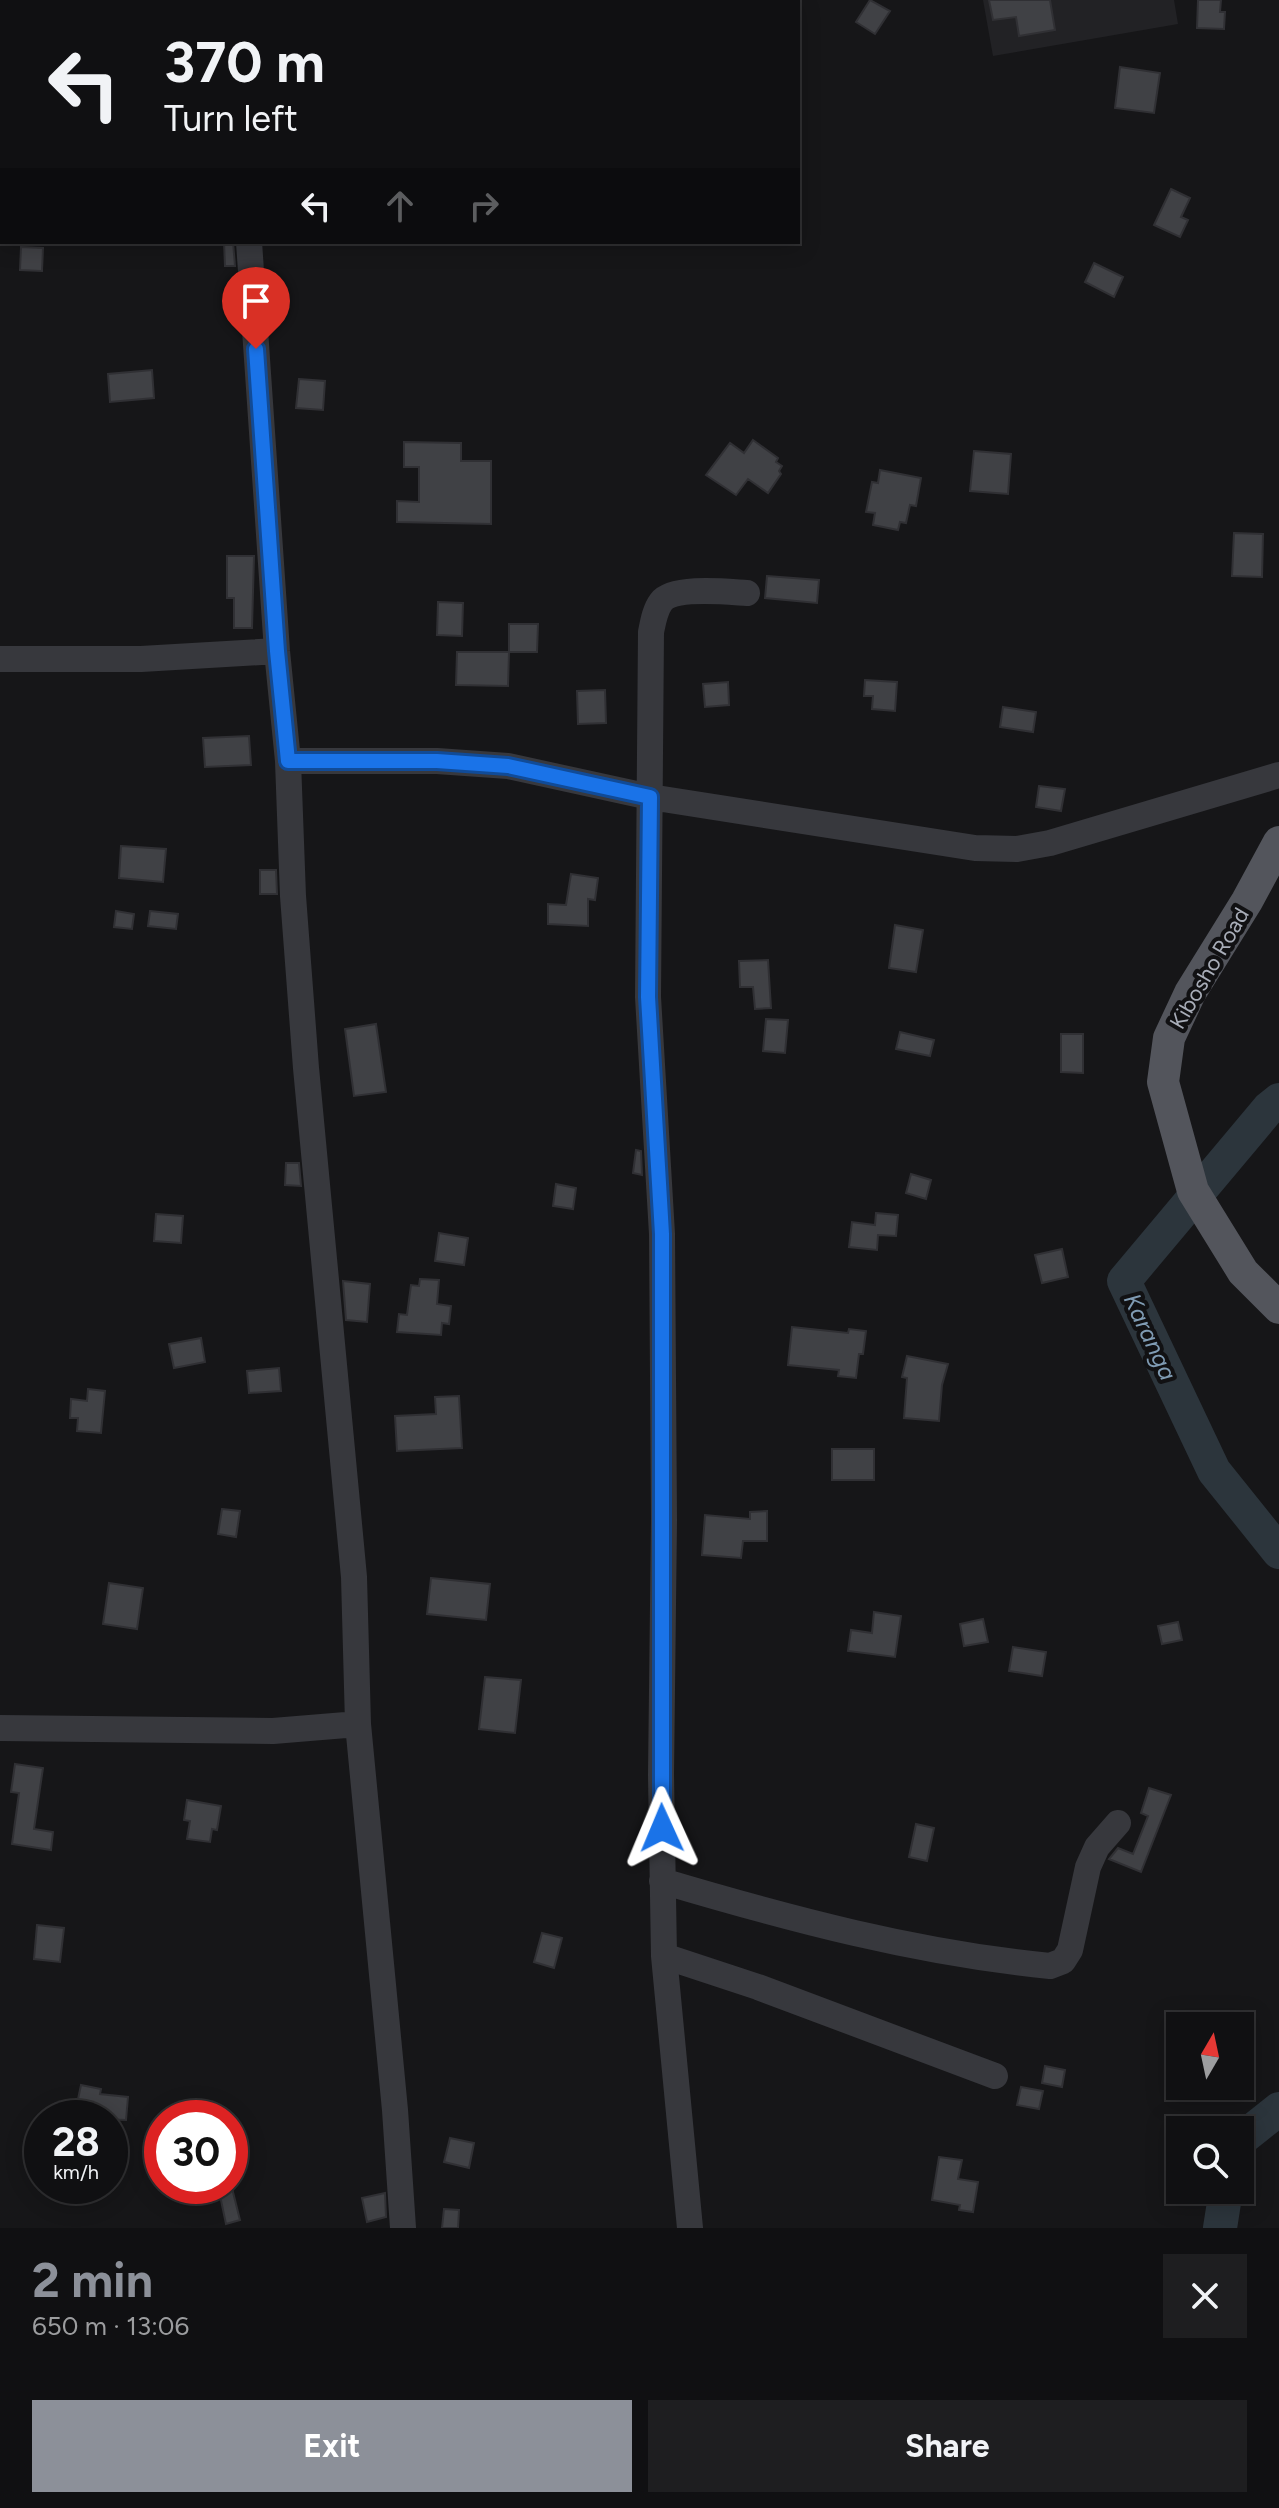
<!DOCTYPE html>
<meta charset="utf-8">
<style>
:root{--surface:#101012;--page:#1e1e20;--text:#f1f3f6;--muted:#9c9d9f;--line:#303032;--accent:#8c9099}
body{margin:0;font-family:Figtree,sans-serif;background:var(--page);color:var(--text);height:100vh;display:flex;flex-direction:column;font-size:30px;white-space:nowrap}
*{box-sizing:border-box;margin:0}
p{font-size:26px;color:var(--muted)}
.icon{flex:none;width:44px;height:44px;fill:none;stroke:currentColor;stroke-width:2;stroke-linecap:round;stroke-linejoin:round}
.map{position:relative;height:2228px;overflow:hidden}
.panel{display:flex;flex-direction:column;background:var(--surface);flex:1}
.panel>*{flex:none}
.hud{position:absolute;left:0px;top:0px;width:800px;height:244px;box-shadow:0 4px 20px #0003,0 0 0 2px var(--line);background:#101012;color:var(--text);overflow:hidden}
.needle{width:52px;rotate:9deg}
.fabs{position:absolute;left:1166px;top:2012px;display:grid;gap:16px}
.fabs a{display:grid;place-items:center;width:88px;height:88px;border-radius:0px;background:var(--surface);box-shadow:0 4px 20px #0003,0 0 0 2px var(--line);font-size:40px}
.speed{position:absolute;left:24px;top:2100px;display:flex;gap:16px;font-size:40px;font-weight:700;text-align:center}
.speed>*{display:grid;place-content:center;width:104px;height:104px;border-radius:50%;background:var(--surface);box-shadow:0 4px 20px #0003,0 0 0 2px var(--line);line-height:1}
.speed small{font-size:20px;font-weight:400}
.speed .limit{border:12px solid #d22;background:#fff;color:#111}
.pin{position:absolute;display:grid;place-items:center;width:68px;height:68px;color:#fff;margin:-82px -34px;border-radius:50% 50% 50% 0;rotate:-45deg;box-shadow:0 0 8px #0007}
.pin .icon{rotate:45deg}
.me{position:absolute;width:88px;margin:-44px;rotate:359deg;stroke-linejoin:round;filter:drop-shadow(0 0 6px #0008)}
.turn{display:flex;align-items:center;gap:28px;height:168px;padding:0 32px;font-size:36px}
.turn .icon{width:104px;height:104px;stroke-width:2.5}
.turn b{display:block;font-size:56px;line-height:68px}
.lanes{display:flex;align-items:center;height:76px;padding:0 32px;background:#0003;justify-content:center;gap:40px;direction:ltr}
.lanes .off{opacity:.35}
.round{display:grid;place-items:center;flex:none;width:84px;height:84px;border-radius:0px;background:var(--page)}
.head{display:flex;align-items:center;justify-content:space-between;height:136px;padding:0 32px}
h1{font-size:48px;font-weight:700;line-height:60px;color:var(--accent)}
.button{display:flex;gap:16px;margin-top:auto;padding:16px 32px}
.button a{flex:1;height:92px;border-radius:0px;background:var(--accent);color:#fff;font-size:32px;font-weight:700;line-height:92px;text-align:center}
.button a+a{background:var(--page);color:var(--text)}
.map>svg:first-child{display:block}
.built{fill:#222225}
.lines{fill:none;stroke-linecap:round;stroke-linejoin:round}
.river{stroke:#2c353c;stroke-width:34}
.building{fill:#404145;stroke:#303034;stroke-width:2}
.minor{stroke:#37383d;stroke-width:26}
.major{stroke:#53555c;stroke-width:32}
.route-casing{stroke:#114b97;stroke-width:20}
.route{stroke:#1a73e8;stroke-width:14}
.labels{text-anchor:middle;stroke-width:8;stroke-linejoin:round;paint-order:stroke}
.street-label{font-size:22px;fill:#a8adb8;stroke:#111113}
.water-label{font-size:24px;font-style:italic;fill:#7f9bb3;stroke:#111113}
</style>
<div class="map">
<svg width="1279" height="2228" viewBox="0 0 1279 2228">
<rect width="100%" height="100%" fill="#161618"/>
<path class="built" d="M983 0H1174L1178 24 993 56Z"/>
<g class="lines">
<path class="river" d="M1279 1100 1269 1108 1124 1281 1214 1471 1279 1552
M1240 2140 1279 2109
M1220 2228 1226 2190"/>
</g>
<path class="building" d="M870 0 890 11 875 34 856 22Z
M989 0H1050L1055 30 1019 36 1016 17 993 20Z
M1198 0H1221L1220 12H1225L1224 29 1197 28Z
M1120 67 1160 73 1154 113 1115 108Z
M1171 189 1190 198 1181 217 1188 220 1180 237 1154 225Z
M224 242H233L235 266H225Z
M21 247 43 248 42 271 20 270Z
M1094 263 1123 277 1114 297 1085 282Z
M152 370 154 398 110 402 108 374Z
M299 379 325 381 323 410 296 408Z
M753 440 778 458 776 462 782 466 779 471 781 474 768 493 748 479 736 495 706 475 730 443 744 453Z
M404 442 461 443V461H491V524L397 522V501L419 502V467H404Z
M974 451 1011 454 1008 494 970 491Z
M880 470 921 478 916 506 910 505 906 523 900 522 898 530 873 525 875 513 866 512 872 482 878 483Z
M1234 533 1263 534 1262 577 1232 576Z
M227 556H254L252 628H234V598H227Z
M767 576 819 580 817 603 765 598Z
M438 602 463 603 462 636 437 635Z
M509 624H538L537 652H509Z
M457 652H509L508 686 456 685Z
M865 680 897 682 895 711 872 709 873 696H864Z
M728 682 729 705 705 707 703 684Z
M605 690 606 723 578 724 577 691Z
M1003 707 1036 712 1033 732 1000 727Z
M249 736 251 765 205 767 203 738Z
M1039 786 1065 789 1061 811 1036 807Z
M121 846 166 849 163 882 119 878Z
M260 870H276L277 894H260Z
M571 874 598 878 595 900 588 899V926L548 924V904L566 905Z
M116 911 134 914 132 929 114 927Z
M150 911 178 914 176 929 148 926Z
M895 925 923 930 916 972 889 968Z
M768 960 771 1008 755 1009 753 987H740L739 961Z
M766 1019 788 1020 785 1053 763 1051Z
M376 1024 386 1092 354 1096 345 1029Z
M900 1032 934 1040 930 1056 896 1049Z
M1061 1034H1083V1073L1061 1072Z
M636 1150 641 1151 642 1175 633 1173Z
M286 1163H299L301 1186 285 1185Z
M911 1174 931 1180 926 1199 906 1193Z
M556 1184 576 1188 573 1209 553 1206Z
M876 1213 898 1215 896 1236 878 1235 877 1250 849 1247 852 1222 875 1225Z
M156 1214 183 1216 181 1243 154 1241Z
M439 1233 468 1238 464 1265 435 1261Z
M1062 1249 1068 1277 1042 1283 1035 1255Z
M420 1279 439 1280 437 1304 451 1306 449 1324 442 1323 441 1335 397 1332 399 1314 407 1315 411 1285 419 1286Z
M343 1281 370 1284 367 1322 346 1320Z
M792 1327 848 1333 849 1329 866 1331 863 1354H859L856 1378 838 1376 839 1370 788 1365Z
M201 1338 205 1362 174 1368 169 1344Z
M907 1356 948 1364 942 1385 939 1421 904 1418 907 1378 902 1377Z
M279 1368 281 1391 249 1393 247 1371Z
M88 1389 105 1391 101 1433 77 1431 78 1418H70L71 1399 87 1401Z
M459 1396 462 1448 397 1451 395 1416 436 1414 435 1397Z
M832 1449H874V1480H832Z
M222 1509 240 1511 236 1537 218 1534Z
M767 1511V1541H743L741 1558 702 1555 705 1515 750 1519V1512Z
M431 1578 490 1584 486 1620 427 1614Z
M109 1583 143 1588 137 1629 103 1624Z
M874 1612 901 1616 895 1657 848 1651 851 1630 872 1633Z
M983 1619 988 1642 964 1646 960 1624Z
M1178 1622 1182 1640 1162 1644 1158 1626Z
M1013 1647 1046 1652 1042 1676 1009 1671Z
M485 1677 521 1680 515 1733 479 1729Z
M15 1764 43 1768 34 1829 53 1832 51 1850 12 1844 19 1793 11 1792Z
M1149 1788 1171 1795 1141 1872 1109 1859 1118 1848 1133 1854 1148 1816 1141 1813Z
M187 1800 221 1806 217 1830 212 1829 210 1842 187 1839 190 1821 184 1820Z
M916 1824 934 1828 927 1861 909 1857Z
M37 1925 64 1928 60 1962 34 1959Z
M542 1933 562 1938 554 1968 534 1962Z
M1045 2066 1065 2070 1062 2087 1042 2083Z
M81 2085 101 2089 100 2094 128 2097 126 2120 74 2118Z
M1021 2087 1043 2091 1039 2109 1017 2105Z
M450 2138 474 2143 469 2168 444 2162Z
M939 2157 962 2160 958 2179 978 2182 973 2212 959 2210 960 2205 932 2200Z
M230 2180 240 2220 226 2224 218 2186H230Z
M385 2193 386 2217 367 2222 362 2198Z
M444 2209 459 2210 458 2228H442Z"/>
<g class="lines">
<path class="minor" d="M234 0V2
M249 242 277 651 288 761 293 896 306 1068 354 1577 358 1724 395 2110 403 2228
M0 659H141L277 651
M288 761H437L508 766 650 797 975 848 1017 849 1050 843 1279 775
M0 1728 273 1731 358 1724
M662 1881C790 1919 917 1953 1050 1966L1063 1961 1070 1950 1088 1867 1097 1847 1118 1823
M664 1956 758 1987 995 2076
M690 2228 664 1956 661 1775 664 1520 662 1234 648 997 651 632C653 622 655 610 661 602 673 586 728 592 747 593"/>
<path class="major" d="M1279 842 1247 901 1190 993 1169 1038 1163 1082 1193 1191 1243 1272 1279 1308"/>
</g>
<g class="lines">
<defs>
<path id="route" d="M256 349 277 651 288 761H437L508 766 650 797 648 997 662 1234V1828"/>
</defs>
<use href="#route" class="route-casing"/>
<use href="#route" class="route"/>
</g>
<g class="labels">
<g class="street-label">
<text transform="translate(1209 968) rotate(-60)" y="8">Kibosho Road</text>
</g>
<g class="water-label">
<text transform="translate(1150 1337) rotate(65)" y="8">Karanga</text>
</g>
</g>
</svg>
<div class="fabs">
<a><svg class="needle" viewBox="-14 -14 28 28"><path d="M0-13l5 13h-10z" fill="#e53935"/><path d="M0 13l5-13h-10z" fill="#9c9d9f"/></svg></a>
<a><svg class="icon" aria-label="search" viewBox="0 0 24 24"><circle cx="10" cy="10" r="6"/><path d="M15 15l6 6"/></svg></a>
</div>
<div class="speed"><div>28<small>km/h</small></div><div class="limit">30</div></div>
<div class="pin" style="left:256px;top:349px;background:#d93025"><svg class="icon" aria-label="arrive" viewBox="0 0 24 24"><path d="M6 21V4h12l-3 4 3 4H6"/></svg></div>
<svg class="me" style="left:662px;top:1828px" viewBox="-20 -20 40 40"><path d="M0-17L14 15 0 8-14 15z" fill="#1a73e8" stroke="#fff" stroke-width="4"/></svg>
<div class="hud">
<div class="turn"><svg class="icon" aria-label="left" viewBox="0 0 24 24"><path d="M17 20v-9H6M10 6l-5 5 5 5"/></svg><div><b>370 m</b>Turn left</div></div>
<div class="lanes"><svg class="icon" aria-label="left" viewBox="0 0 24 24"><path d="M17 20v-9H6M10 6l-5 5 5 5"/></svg><svg class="icon off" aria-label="ahead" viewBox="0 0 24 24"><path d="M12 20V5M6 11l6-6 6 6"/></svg><svg class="icon off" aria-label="right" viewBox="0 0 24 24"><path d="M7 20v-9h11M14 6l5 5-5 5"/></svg></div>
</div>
</div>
<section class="panel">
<div class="head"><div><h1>2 min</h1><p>650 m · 13:06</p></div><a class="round"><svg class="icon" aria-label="close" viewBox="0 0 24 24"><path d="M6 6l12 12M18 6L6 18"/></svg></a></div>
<div class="button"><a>Exit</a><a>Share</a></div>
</section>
